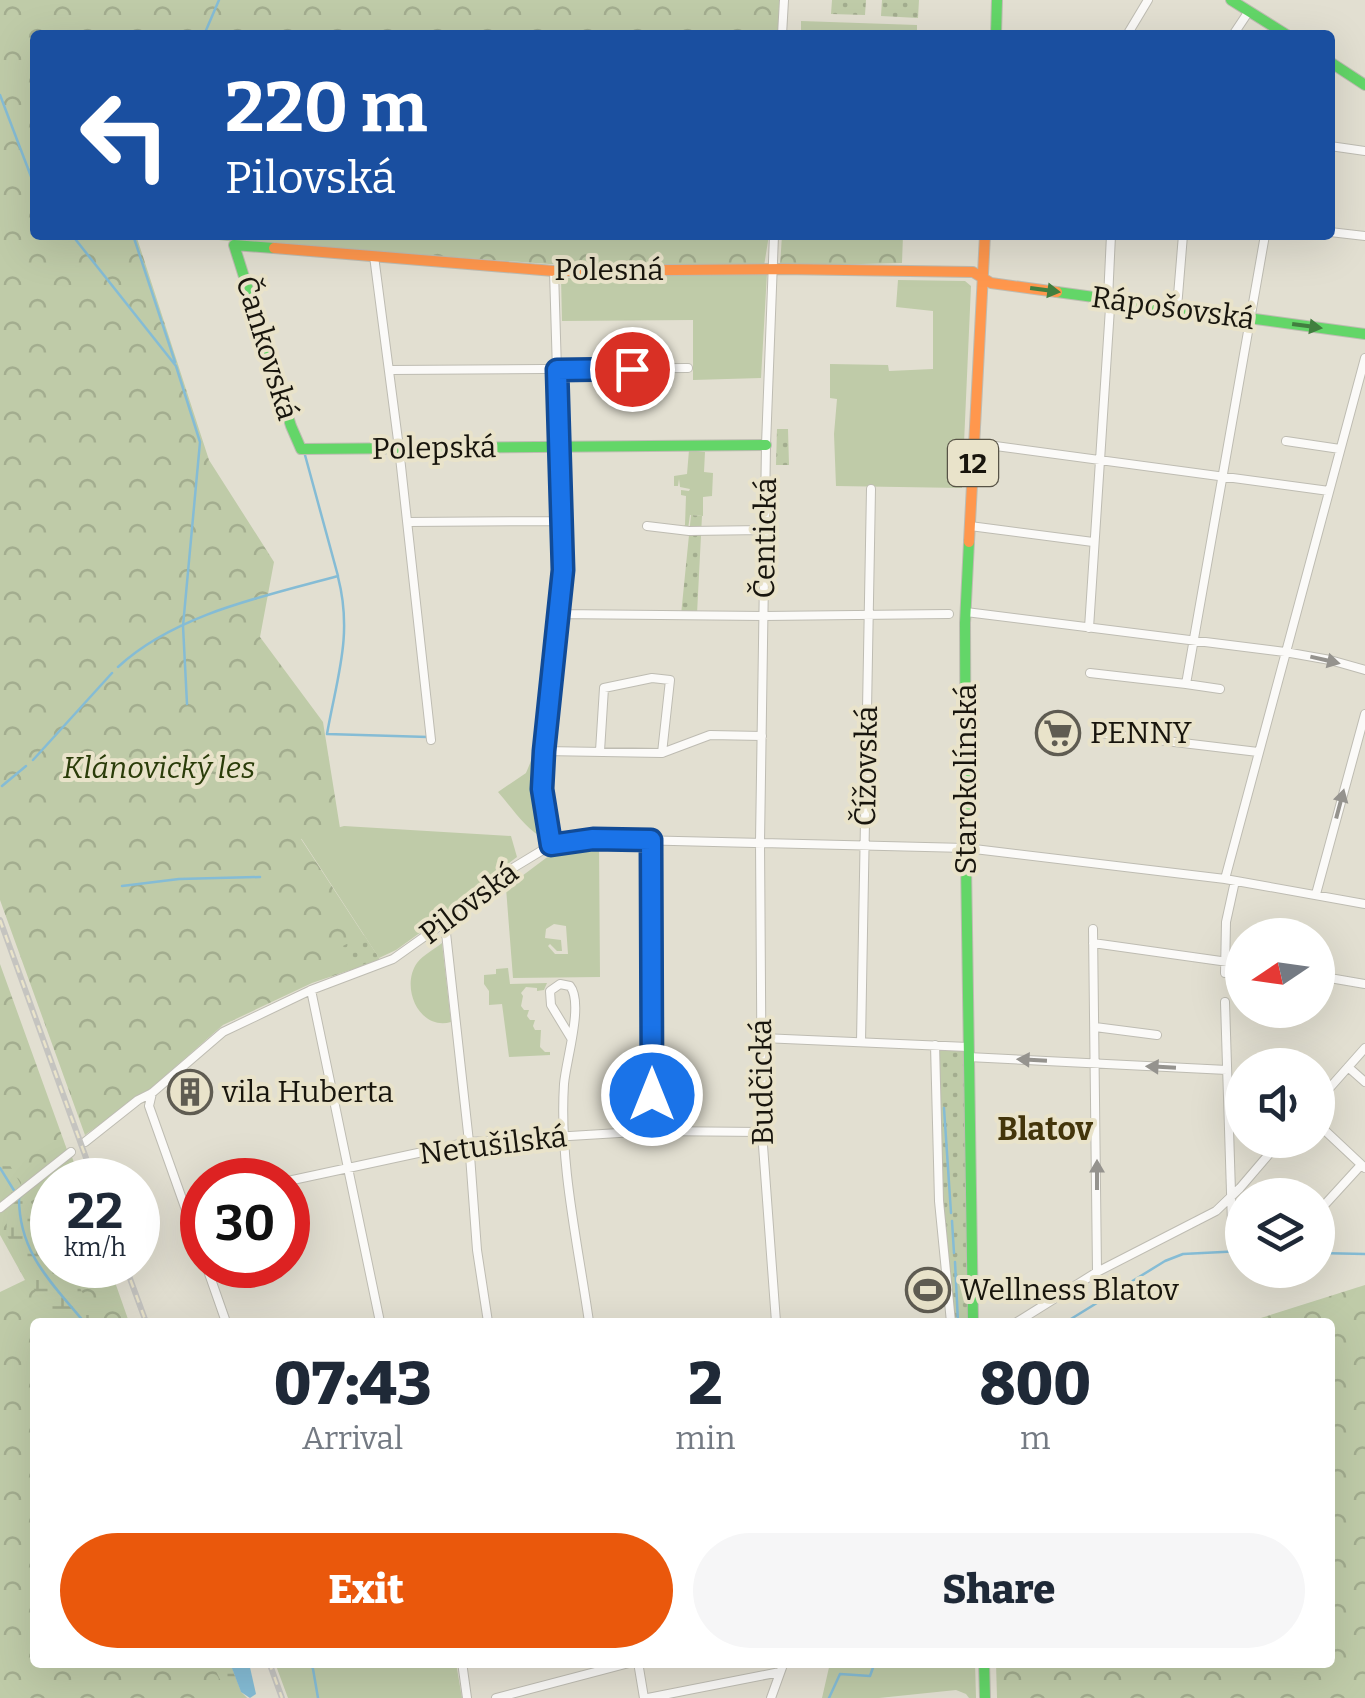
<!DOCTYPE html>
<meta charset="utf-8">
<style>
:root{--surface:#fff;--page:#f6f6f7;--text:#1f2937;--muted:#747a83;--accent:#ea580c}
body{margin:0;font-family:Bitter,serif;background:var(--page);color:var(--text);height:100vh;display:flex;flex-direction:column;font-size:38px;white-space:nowrap}
*{box-sizing:border-box;margin:0}
p{font-size:32px;color:var(--muted)}
.icon{flex:none;width:55px;height:55px;fill:none;stroke:currentColor;stroke-width:2;stroke-linecap:round;stroke-linejoin:round}
.map{position:relative;flex:1;overflow:hidden}
.panel{position:absolute;left:30px;top:1318px;width:1305px;height:350px;display:flex;flex-direction:column;background:var(--surface);border-radius:10px;box-shadow:0 10px 40px #0002}
.panel>*{flex:none}
.guide{position:absolute;left:30px;top:30px;width:1305px;height:210px;border-radius:10px;box-shadow:0 10px 40px #0002;background:#1a4fa0;color:#fff;overflow:hidden}
.needle{width:65px;rotate:257deg}
.controls{position:absolute;left:1225px;top:918px;display:grid;gap:20px}
.controls a{display:grid;place-items:center;width:110px;height:110px;border-radius:50%;background:var(--surface);box-shadow:0 10px 40px #0002;font-size:50px}
.speed{position:absolute;left:30px;top:1158px;display:flex;gap:20px;font-size:50px;font-weight:700;text-align:center}
.speed>*{display:grid;place-content:center;width:130px;height:130px;border-radius:50%;background:var(--surface);box-shadow:0 10px 40px #0002;line-height:1}
.speed small{font-size:25px;font-weight:400}
.speed .limit{border:15px solid #d22;background:#fff;color:#111}
.pin{position:absolute;display:grid;place-items:center;width:85px;height:85px;color:#fff;margin:-42px;border:5px solid #fff;border-radius:50%;box-shadow:0 2px 10px #0007}
.me{position:absolute;width:110px;margin:-55px;rotate:0deg;stroke-linejoin:round;filter:drop-shadow(0 0 8px #0008)}
.turn{display:flex;align-items:center;gap:35px;height:210px;padding:0 30px;font-size:45px}
.turn .icon{width:130px;height:130px;stroke-width:2.5}
.turn b{display:block;font-size:70px;line-height:85px}
.eta{display:flex;justify-content:space-evenly;align-items:center;height:170px;text-align:center}
.eta b{font-size:60px;font-weight:800;line-height:70px}
.action{display:flex;gap:20px;margin-top:auto;padding:20px 30px}
.action a{flex:1;height:115px;border-radius:60px;background:var(--accent);color:#fff;font-size:40px;font-weight:800;line-height:115px;text-align:center}
.action a+a{background:var(--page);color:var(--text)}
.map>svg:first-child{display:block}
.green{fill:#bfcba8;fill-rule:evenodd}
.forest{fill:url(#forest-crowns)}
.wetland{fill:url(#wetland-marsh)}
.park{fill:url(#park-dots)}
.water{fill:#85bcd5}
.lines{fill:none;stroke-linecap:round;stroke-linejoin:round}
.stream{stroke:#85bcd5;stroke-width:2.5}
.street-casing{stroke:#bebcb2;stroke-width:10}
.fast-casing{stroke:#bebcb2;stroke-width:12}
.slow-casing{stroke:#bebcb2;stroke-width:12}
.street{stroke:#fbfaf8;stroke-width:8}
.fast{stroke:#63d668;stroke-width:10}
.slow{stroke:#ff974d;stroke-width:10}
.rail-casing{stroke:#c5c4c0;stroke-width:6}
.rail{stroke:#e9e3ca;stroke-width:2.5;stroke-dasharray:8;stroke-linecap:butt}
.oneway{fill:#417f3f}
.oneway2{fill:#95938e}
.route-casing{stroke:#114b97;stroke-width:25}
.route{stroke:#1a73e8;stroke-width:18}
.labels{text-anchor:middle;stroke-width:8;stroke-linejoin:round;paint-order:stroke}
.shield{fill:#e9e3ca;stroke:#575346;stroke-width:2.5}
.shield-label{font-size:28px;font-weight:bold;fill:#18150d}
.street-label{font-size:30px;fill:#18150d;stroke:#e9e3ca}
.poi-label{font-size:30px;fill:#18150d;stroke:#e9e3ca;text-anchor:start}
.park-label{font-size:30px;font-style:italic;fill:#2a3c09;stroke:#e9e3ca}
.neighbourhood-label{font-size:32px;font-weight:bold;fill:#43350b;stroke:#e9e3ca}
</style>
<div class="map">
<svg width="1365" height="1698" viewBox="0 0 1365 1698">
<defs>
<pattern id="forest-crowns" width="20" height="18" patternUnits="userSpaceOnUse" patternTransform="scale(2.5)"><rect width="20" height="18" fill="#bfcba8"/><path d="M2 6a3 3 0 1 1 6 0M12 15a3 3 0 1 1 6 0" fill="none" stroke="#a3ad8f"/></pattern>
<pattern id="wetland-marsh" width="20" height="14" patternUnits="userSpaceOnUse" patternTransform="scale(2.5)"><rect width="20" height="14" fill="#bfcba8"/><path d="M1 5h8M5 5V1M11 12h8M15 12V8" fill="none" stroke="#a3ad8f"/></pattern>
<pattern id="park-dots" width="8" height="8" patternUnits="userSpaceOnUse" patternTransform="scale(2.5)"><rect width="8" height="8" fill="#bfcba8"/><path d="M2 2h.1M6 6h.1" fill="none" stroke="#a3ad8f" stroke-width="1.8" stroke-linecap="round"/></pattern>
</defs>
<rect width="100%" height="100%" fill="#e2dfd1"/>
<path class="green" d="M801 21 917 25V35H801Z
M767 273 761 378 693 380V320L562 321 561 278Z
M898 280 965 281 971 286 962 488 836 486 834 434 837 399 830 398V364L888 365 889 371 933 369V311L896 307Z
M689 450 705 452 704 472 713 473 712 496 703 497V516L690 515 688 529 681 527 685 525 686 496 681 495V490L689 491 690 489 680 487 679 479 678 486H674V476L687 474Z
M538 744H541L545 839C526 830 512 808 498 792L526 773Z
M344 826 511 836 517 857 479 886 478 891 396 950 379 958 301 838Z
M599 846 600 977 513 978 506 888 546 858 557 853ZM554 924 566 926 568 954H555L548 946 550 944 557 951H562L561 940 545 938 546 929Z
M442 943 451 1022C419 1031 400 987 417 963 423 955 435 949 442 943Z
M508 968 510 984 547 983 544 990 537 991V988L526 987 521 993 523 996 521 1006 524 1010H529L527 1016 530 1020H535L533 1026 535 1030H541L540 1047 545 1052H550V1055L509 1057 502 1004 489 1005V991L484 984V975L496 974V969Z
M72 1157 80 1180 52 1181 49 1172Z
M275 1663H456L462 1698H288Z
M830 1663H975L976 1698H969L966 1694 956 1690 879 1698H822Z"/>
<path class="forest" d="M0 0H781L779 35H35V235H136L209 460 274 562 260 637 323 722 340 828 301 839 380 960 312 983 223 1025 150 1089 85 1135 0 900Z
M179 235H769L764 266 549 264 227 241Z
M782 235H903L902 263 780 266Z
M0 964 70 1158 50 1172 52 1181V1265H109L129 1322H35V1662L230 1663 241 1692 247 1698H0V1292L25 1280 0 1235Z
M1365 1285V1698H997L996 1663 1330 1662V1322H1248Z"/>
<path class="wetland" d="M0 1148 52 1239V1265H67L99 1322H56L43 1307 7 1235 6 1203 0 1193Z
M212 1663H230L241 1692 247 1698H229Z"/>
<path class="park" d="M832 0H866L865 15 831 14Z
M882 0H919L918 18 881 16Z
M777 429H788L789 465H776Z
M691 515 702 516 697 614 681 615Z
M364 935 379 958 350 970 341 947Z
M935 1045 968 1047 973 1322H950L938 1179Z"/>
<path class="water" d="M230 1663H249L256 1694 250 1698 241 1692Z"/>
<g class="lines">
<path class="stream" d="M204 35 219 0
M0 95 35 187
M72 235 176 366 200 442 183 626 187 704
M133 235 175 362
M338 577C353 635 337 677 327 734L428 737
M118 667C175 614 265 596 338 576L305 455
M33 760 112 673
M2 786 26 766
M122 886 179 879 260 877
M944 1108 951 1213
M0 1168 15 1192
M22 1195 19 1198C19 1253 51 1282 84 1322
M952 1221 954 1253
M1318 1253 1365 1254
M955 1262 958 1322
M1066 1322 1165 1261 1183 1254 1242 1251
M310 1662 313 1669 318 1698
M829 1698 840 1674 870 1676 875 1662"/>
<defs>
<path id="street" d="M782 35 784 0
M1127 35 1148 0
M1233 35 1249 11
M1330 146 1365 151
M1330 232 1365 236
M774 235 766 445 760 842 762 1132 776 1322
M374 256 399 448 431 740
M1177 308 1183 235
M390 370 688 368
M1286 441 1340 449
M973 443 1329 491
M408 522 562 521
M647 526 689 531 765 530
M970 526 1093 542
M966 612 1285 652 1330 660 1365 670
M557 614 764 616 949 614
M1089 628 1110 308 1108 299 1111 235
M1090 673 1186 684
M1220 689 1186 684 1265 235
M1099 733 1258 752
M544 751 662 753 710 735 762 736
M600 751 604 688 652 678 670 680 662 753
M651 840 652 1131
M551 845 542 789 543 761 563 571 554 271
M1225 879 1365 358
M1316 894 1365 714
M445 924 469 1142 477 1250 488 1322
M1093 929 1097 1272
M1093 943 1242 964
M1225 973 1226 922 1235 881
M1318 976 1365 984
M311 990 380 1322
M1225 1002 1232 1224
M1095 1027 1157 1035
M571 1038 551 1005 550 991 560 984 570 986C584 1003 566 1060 564 1084 559 1163 578 1244 589 1322
M761 1038 968 1047
M861 1042 871 489
M935 1045 939 1201 951 1322
M968 1057 1227 1070
M1348 1067 1365 1082
M152 1093 149 1106 202 1255
M1318 1101 1365 1048
M1318 1124 1365 1168
M85 1142 138 1100 152 1093 223 1032 311 990 393 959 476 900 485 887 503 874 551 845 593 839 966 848 1225 879 1365 904
M288 1181 469 1142 652 1131 762 1132
M185 1203 202 1199
M0 1208 71 1152
M1318 1212 1361 1165
M206 1265 226 1322
M1017 1322 1097 1272 1216 1211 1240 1188 1281 1140
M462 1662 467 1698
M638 1662 644 1698
M496 1698 633 1662
M648 1698 780 1672
M771 1698 784 1662"/>
<path id="fast" d="M1231 0 1287 35
M996 35 997 0
M1330 62 1365 85
M274 248 234 245 291 426 301 449 766 445
M1057 292 1365 334
M969 542 965 623 966 863 973 1322
M984 1662 985 1698"/>
<path id="slow" d="M274 248 554 271 782 269 973 272 991 283 1057 292
M969 542 985 235"/>
</defs>
<use href="#street" class="street-casing"/>
<use href="#fast" class="fast-casing"/>
<use href="#slow" class="slow-casing"/>
<use href="#street" class="street"/>
<use href="#fast" class="fast"/>
<use href="#slow" class="slow"/>
<defs>
<path id="rail" d="M0 920 94 1180
M125 1265 146 1322
M269 1662 282 1698"/>
</defs>
<use href="#rail" class="rail-casing"/>
<use href="#rail" class="rail"/>
</g>
<defs><path id="oneway-solid" d="M-6-.8H1V-3.2L6.5 0L1 3.2V.8H-6Z" transform="scale(2.5)"/></defs>
<g class="oneway">
<use href="#oneway-solid" transform="translate(1045 290) rotate(8)"/>
<use href="#oneway-solid" transform="translate(1307 326) rotate(8)"/>
</g>
<g class="oneway2">
<use href="#oneway-solid" transform="translate(1325 660) rotate(13)"/>
<use href="#oneway-solid" transform="translate(1340 804) rotate(-75)"/>
<use href="#oneway-solid" transform="translate(1032 1060) rotate(-177)"/>
<use href="#oneway-solid" transform="translate(1161 1067) rotate(-177)"/>
<use href="#oneway-solid" transform="translate(1097 1175) rotate(-90)"/>
</g>
<g class="lines">
<defs>
<path id="route" d="M632 369 557 370 563 570 544 751 542 789 551 845 593 839 651 840 652 1095"/>
</defs>
<use href="#route" class="route-casing"/>
<use href="#route" class="route"/>
</g>
<defs>
<symbol id="supermarket-ring" viewBox="-11 -11 22 22"><circle r="9.5" fill="#e9e3ca" stroke="#5f5c52" stroke-width="1.5"/><path d="M-6-5.5h2.5l.6 2H6L4.5 2H-2.5L-4.4-4H-6ZM-1.5 3.2a1.3 1.3 0 1 0 .1 0ZM3 3.2a1.3 1.3 0 1 0 .1 0Z" fill="#5f5c52"/></symbol>
<symbol id="building-ring" viewBox="-11 -11 22 22"><circle r="9.5" fill="#e9e3ca" stroke="#5f5c52" stroke-width="1.5"/><path d="M-4-6H4V6H1V3H-1V6H-4ZM-2.5-4.3h1.7v1.8h-1.7ZM.8-4.3h1.7v1.8H.8ZM-2.5-1h1.7V.8h-1.7ZM.8-1h1.7V.8H.8Z" fill="#5f5c52"/></symbol>
<symbol id="stadium-ring" viewBox="-11 -11 22 22"><circle r="9.5" fill="#e9e3ca" stroke="#5f5c52" stroke-width="1.5"/><path d="M0-5a6.5 5 0 1 0 0 10a6.5 5 0 1 0 0-10ZM-3.5-1.8h7v3.6h-7Z" fill="#5f5c52"/></symbol>
</defs>
<g fill-rule="evenodd">
<use href="#supermarket-ring" x="1033" y="708" width="50" height="50"/>
<use href="#building-ring" x="165" y="1067" width="50" height="50"/>
<use href="#stadium-ring" x="903" y="1265" width="50" height="50"/>
</g>
<g class="labels">
<rect class="shield" x="948" y="440" width="50" height="46" rx="8"/>
<g class="shield-label">
<text x="973" y="473">12</text>
</g>
<g class="street-label">
<text x="609" y="280">Polesná</text>
<text transform="translate(1173 308) rotate(8)" y="10">Rápošovská</text>
<text transform="translate(267 348) rotate(73)" y="10">Čankovská</text>
<text transform="translate(434 448) rotate(-1)" y="10">Polepská</text>
<text transform="translate(765 538) rotate(-89)" y="10">Čentická</text>
<text transform="translate(866 766) rotate(-89)" y="10">Čížovská</text>
<text transform="translate(966 779) rotate(-90)" y="10">Starokolínská</text>
<text transform="translate(469 903) rotate(-37)" y="10">Pilovská</text>
<text transform="translate(762 1082) rotate(-91)" y="10">Budčická</text>
<text transform="translate(493 1145) rotate(-7)" y="10">Netušilská</text>
</g>
<g class="poi-label">
<text x="1090" y="743">PENNY</text>
<text x="222" y="1102">vila Huberta</text>
<text x="960" y="1300">Wellness Blatov</text>
</g>
<g class="park-label">
<text x="159" y="778">Klánovický les</text>
</g>
<g class="neighbourhood-label">
<text x="1045" y="1140">Blatov</text>
</g>
</g>
</svg>
<div class="controls">
<a><svg class="needle" viewBox="-14 -14 28 28"><path d="M0-13l5 13h-10z" fill="#e53935"/><path d="M0 13l5-13h-10z" fill="#747a83"/></svg></a>
<a><svg class="icon" aria-label="sound" viewBox="0 0 24 24"><path d="M4 9h4l5-4v14l-5-4H4zM17 9q2 3 0 6"/></svg></a>
<a><svg class="icon" aria-label="layers" viewBox="0 0 24 24"><path d="M12 4l9 5-9 5-9-5zM3 14l9 5 9-5"/></svg></a>
</div>
<div class="speed"><div>22<small>km/h</small></div><div class="limit">30</div></div>
<div class="pin" style="left:632px;top:369px;background:#d93025"><svg class="icon" aria-label="arrive" viewBox="0 0 24 24"><path d="M6 21V4h12l-3 4 3 4H6"/></svg></div>
<svg class="me" style="left:652px;top:1095px" viewBox="-20 -20 40 40"><circle r="17" fill="#1a73e8" stroke="#fff" stroke-width="3"/><path d="M0-11L8 9 0 5-8 9z" fill="#fff"/></svg>
<div class="guide">
<div class="turn"><svg class="icon" aria-label="left" viewBox="0 0 24 24"><path d="M17 20v-9H6M10 6l-5 5 5 5"/></svg><div><b>220 m</b>Pilovská</div></div>
</div>
<section class="panel">
<div class="eta">
<div><b>07:43</b><p>Arrival</p></div>
<div><b>2</b><p>min</p></div>
<div><b>800</b><p>m</p></div>
</div>
<div class="action"><a>Exit</a><a>Share</a></div>
</section>
</div>
